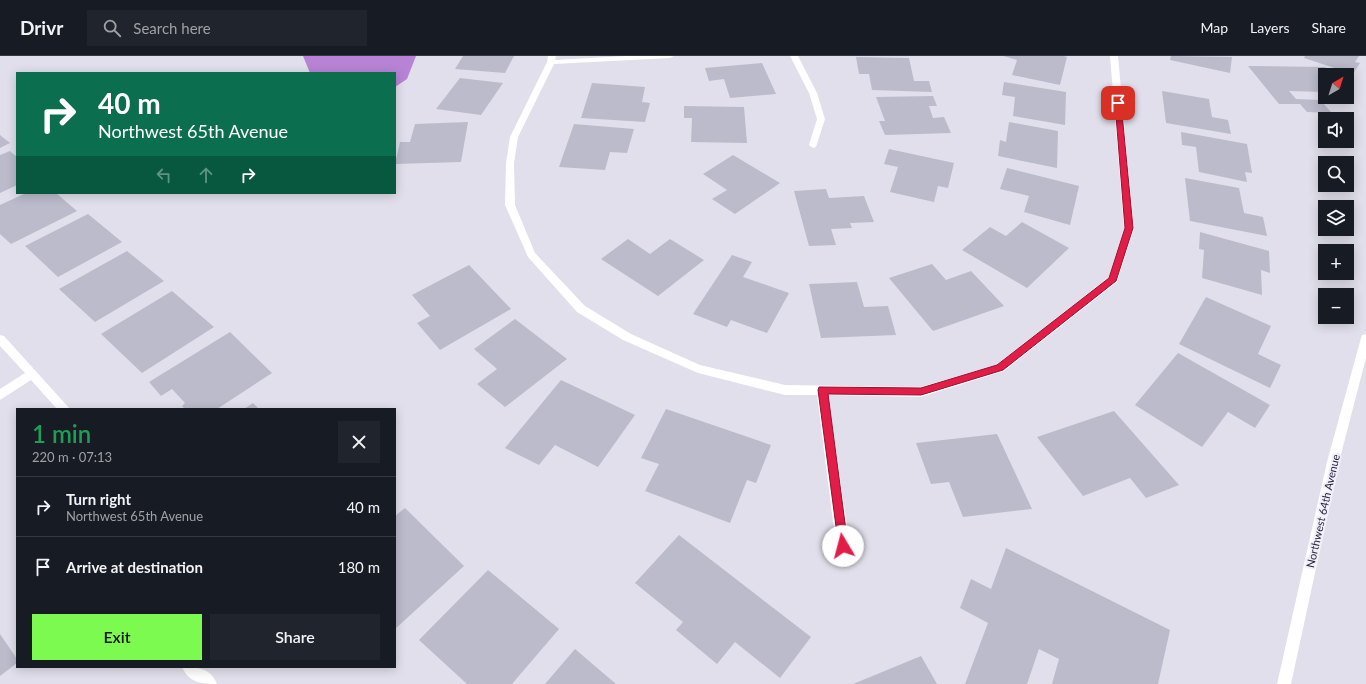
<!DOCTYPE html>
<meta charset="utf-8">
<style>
:root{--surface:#171b24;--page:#20242c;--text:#f1f3f6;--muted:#9ea1a6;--line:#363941;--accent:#7cfa4f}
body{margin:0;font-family:Lato,sans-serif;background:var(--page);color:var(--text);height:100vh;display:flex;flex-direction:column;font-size:15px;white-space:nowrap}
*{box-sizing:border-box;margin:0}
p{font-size:13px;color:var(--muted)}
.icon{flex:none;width:22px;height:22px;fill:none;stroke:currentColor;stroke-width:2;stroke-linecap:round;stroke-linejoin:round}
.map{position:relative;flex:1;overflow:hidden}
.side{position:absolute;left:16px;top:352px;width:380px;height:260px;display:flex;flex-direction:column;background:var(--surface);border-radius:0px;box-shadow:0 2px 10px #0003}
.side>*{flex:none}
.top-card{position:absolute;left:16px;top:16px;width:380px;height:122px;border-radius:0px;box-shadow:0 2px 10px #0003;background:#0b6e4f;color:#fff;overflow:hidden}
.needle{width:26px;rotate:39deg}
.controls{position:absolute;left:1318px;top:12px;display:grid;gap:8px}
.controls a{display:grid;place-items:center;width:36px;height:36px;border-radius:0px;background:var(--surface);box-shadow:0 2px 10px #0003;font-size:20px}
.pin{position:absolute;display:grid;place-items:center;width:34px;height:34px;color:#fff;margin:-17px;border-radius:8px;box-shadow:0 2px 6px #0006}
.me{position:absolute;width:44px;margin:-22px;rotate:352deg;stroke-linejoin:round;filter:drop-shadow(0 0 3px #0008)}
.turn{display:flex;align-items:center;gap:14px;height:84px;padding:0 16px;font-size:18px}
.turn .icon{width:52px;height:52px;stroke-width:2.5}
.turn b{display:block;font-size:28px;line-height:34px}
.lanes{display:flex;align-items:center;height:38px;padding:0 16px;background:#0003;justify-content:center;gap:20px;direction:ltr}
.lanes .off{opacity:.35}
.round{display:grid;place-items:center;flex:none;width:42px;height:42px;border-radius:0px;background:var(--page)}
.summary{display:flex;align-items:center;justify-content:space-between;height:68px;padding:0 16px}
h1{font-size:24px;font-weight:600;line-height:30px;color:#1e9e55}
.cta{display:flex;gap:8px;margin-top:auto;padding:8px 16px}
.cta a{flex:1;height:46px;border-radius:0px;background:var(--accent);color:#111;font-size:16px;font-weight:600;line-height:46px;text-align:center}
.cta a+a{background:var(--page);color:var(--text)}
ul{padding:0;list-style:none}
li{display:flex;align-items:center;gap:12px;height:60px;padding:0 16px;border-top:1px solid var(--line)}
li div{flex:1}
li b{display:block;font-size:15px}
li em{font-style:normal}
header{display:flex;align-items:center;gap:24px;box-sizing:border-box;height:56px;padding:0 20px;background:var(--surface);border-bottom:1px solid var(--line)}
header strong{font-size:19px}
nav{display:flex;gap:22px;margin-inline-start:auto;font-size:14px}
.search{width:280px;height:36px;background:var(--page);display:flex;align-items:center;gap:10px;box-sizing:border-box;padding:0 14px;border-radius:0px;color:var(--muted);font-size:15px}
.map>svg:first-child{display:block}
.water{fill:#b883d4}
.building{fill:#bcbbcc}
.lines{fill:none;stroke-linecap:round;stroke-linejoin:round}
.minor{fill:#fff;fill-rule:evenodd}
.route{fill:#e11d48;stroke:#92132f}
.labels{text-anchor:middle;stroke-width:4;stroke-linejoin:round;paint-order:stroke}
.street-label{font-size:11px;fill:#261f3c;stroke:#f0f0f8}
</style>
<header>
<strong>Drivr</strong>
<div class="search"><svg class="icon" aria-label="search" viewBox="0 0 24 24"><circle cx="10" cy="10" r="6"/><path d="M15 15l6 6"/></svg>Search here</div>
<nav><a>Map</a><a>Layers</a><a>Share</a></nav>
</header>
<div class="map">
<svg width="1366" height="628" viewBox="0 0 1366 628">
<rect width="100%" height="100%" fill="#e0dfeb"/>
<path class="water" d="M303 0H416L407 23 395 31V17H310Z"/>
<path class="building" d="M463 0H514L505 17 455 13Z
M1003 0H1064L1067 1 1060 29 1012 19 1017 4Z
M1171 0 1232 1 1230 17 1170 4Z
M1305 0H1359L1355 6 1360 7 1353 18 1304 2Z
M856 1 909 2 914 25H929L932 36 872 34 869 18H859Z
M762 7 776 38 730 42 724 23 709 25 705 12Z
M1248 10 1325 11 1333 19H1325V36L1289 35 1296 43 1320 44 1332 57 1307 56 1300 48H1279Z
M460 22 503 27 481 59 436 53Z
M1004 26 1066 36 1065 69 1013 60 1015 41 1002 39Z
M592 27 645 31 642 46 650 47 645 66 581 62Z
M1162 35 1209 43 1212 61 1228 64 1231 78 1166 67Z
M933 40 937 50H929L933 62 944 61 951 77 885 79 879 65H885L876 41Z
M684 50 744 51 747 87 691 86 692 62H684Z
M468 66 461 106 395 108 400 86H410L415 68Z
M1009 66 1058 75 1057 112 998 100 1000 84 1006 86Z
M574 68 634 73 627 97 610 96 605 114 559 111Z
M1181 76 1247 88 1252 117 1245 116 1247 126 1199 116 1196 91 1182 89Z
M0 79 10 87 0 92Z
M889 93 954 107 948 132 938 130 934 146 890 136 898 111 884 108Z
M10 95 17 101V129L0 137V99Z
M733 99 780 127 735 158 712 143 727 134 703 118Z
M1007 112 1079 130 1070 169 1024 156 1029 140 1000 133Z
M1185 122 1239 132 1244 157 1263 161 1267 180 1190 165Z
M826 133 829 142 864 140 874 166 850 167 852 172 831 173 836 189 809 190 794 135Z
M26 137H56L77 155 11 188 0 178V149Z
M88 158 122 186 58 221 25 190Z
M1022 166 1069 192 1027 232 962 194 990 171 1006 180Z
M1200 176 1269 195 1270 217 1261 214 1262 239 1202 222 1204 194 1199 193Z
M628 183 650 198 670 183 704 204 658 240 601 203Z
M127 195 164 225 95 266 59 233Z
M732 199 752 206 743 221 789 237 767 277 731 264 727 271 693 258Z
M932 208 946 224 971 215 1004 250 933 275 889 222Z
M469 209 511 253 440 294 417 267 430 260 412 239Z
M857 226 864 251 888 250 896 279 821 282 809 228Z
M172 235 214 271 142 317 101 278Z
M1206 241 1271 270 1258 298 1281 309 1270 332 1179 288Z
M515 263 567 303 505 351 477 328 497 313 474 293Z
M230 276 272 317 217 353H185L182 350 185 347 172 333 161 340 149 326Z
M1178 297 1270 349 1255 372 1228 356 1202 391 1135 349Z
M561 324 635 359 598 411 555 389 539 409 505 392Z
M253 347 259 353H244Z
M666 353 771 389 756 427 747 424 730 467 645 435 659 408 641 402Z
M1114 355 1179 429 1146 442 1130 422 1083 440 1037 381Z
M997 378 1032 453 963 461 949 426 931 428 916 387Z
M405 452 464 510 395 573V460Z
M679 479 811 581 780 622 735 586 717 608 676 574 683 566 635 527Z
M1006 492 1170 574 1158 628H1052L1059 603 1039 593 1027 628H965L988 567 960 552 971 523 991 533Z
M488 514 559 573 512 628H467L419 584Z
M0 578 17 603V607L0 620Z
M575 593 616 628H545Z
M921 600 937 628H853Z"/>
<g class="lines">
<path class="minor" d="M548 0H556L555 4 626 0H674L670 2 554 8 518 81 514 107 515 149 535 197 585 250 631 278 700 309 785 329 921 331 996 309 1109 221 1124 173 1110 0H1118L1134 173 1117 226 1004 315 921 341 828 339 850 490 848 494 843 496 838 494 836 490 817 339H785L698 317 623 284 577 256 528 201 505 149 506 107 510 81 547 6Z
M790 0H798L817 37 825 63 816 91 813 92 809 89 817 63 809 37Z
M1366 278V302L1339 406 1291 628H1277L1327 406 1361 282 1362 279Z
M0 279 4 280 70 353H57L31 324 0 344V333L25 317 0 290Z
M182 611C197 611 211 612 217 628 202 628 189 627 182 611Z"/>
</g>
<path class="route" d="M1118 45 1121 47 1133 172 1116 225 1003 314 921 339 828 338 848 490 847 493 843 495 839 493 818 334 819 331 921 332 997 309 1109 222 1125 172 1115 47Z"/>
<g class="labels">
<g class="street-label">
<text transform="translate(1323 455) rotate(-77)" y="4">Northwest 64th Avenue</text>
</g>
</g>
</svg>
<div class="controls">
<a><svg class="needle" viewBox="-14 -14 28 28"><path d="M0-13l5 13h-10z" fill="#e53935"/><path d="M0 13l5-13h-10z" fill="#9ea1a6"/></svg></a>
<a><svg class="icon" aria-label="sound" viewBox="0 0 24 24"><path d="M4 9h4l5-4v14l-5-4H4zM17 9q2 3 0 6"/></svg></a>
<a><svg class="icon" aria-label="search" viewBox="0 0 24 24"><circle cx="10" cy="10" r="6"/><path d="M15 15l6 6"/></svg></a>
<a><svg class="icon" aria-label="layers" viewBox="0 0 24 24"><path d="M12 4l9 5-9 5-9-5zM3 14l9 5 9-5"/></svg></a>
<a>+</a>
<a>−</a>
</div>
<div class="pin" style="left:1118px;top:47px;background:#d93025"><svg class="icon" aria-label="arrive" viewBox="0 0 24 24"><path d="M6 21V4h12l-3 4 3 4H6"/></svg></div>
<svg class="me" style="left:843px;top:490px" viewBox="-20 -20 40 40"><circle r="19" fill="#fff"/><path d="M0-13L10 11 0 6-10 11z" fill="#e11d48"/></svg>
<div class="top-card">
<div class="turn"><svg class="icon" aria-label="right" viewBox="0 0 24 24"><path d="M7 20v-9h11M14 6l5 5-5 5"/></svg><div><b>40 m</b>Northwest 65th Avenue</div></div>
<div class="lanes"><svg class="icon off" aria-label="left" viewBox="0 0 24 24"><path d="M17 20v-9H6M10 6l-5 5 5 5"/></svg><svg class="icon off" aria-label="ahead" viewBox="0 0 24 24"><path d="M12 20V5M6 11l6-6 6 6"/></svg><svg class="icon" aria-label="right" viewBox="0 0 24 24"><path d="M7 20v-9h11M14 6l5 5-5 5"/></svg></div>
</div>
<section class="side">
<div class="summary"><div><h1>1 min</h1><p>220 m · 07:13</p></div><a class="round"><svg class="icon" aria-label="close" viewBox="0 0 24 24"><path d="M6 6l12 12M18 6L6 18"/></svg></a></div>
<ul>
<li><svg class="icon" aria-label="right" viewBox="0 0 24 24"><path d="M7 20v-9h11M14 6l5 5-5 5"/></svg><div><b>Turn right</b><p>Northwest 65th Avenue</p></div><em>40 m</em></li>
<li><svg class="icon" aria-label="arrive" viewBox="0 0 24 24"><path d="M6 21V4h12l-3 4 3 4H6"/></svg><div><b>Arrive at destination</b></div><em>180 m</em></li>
</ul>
<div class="cta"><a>Exit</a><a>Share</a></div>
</section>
</div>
